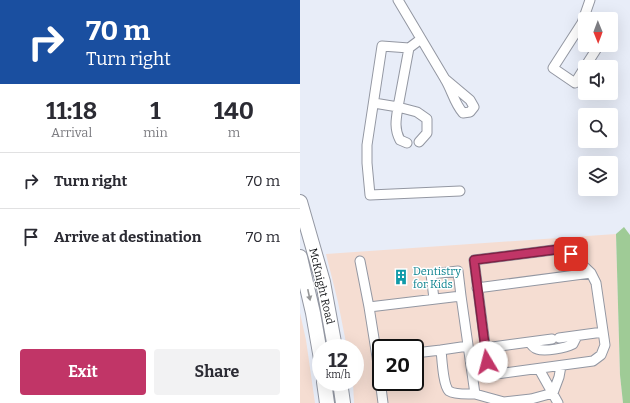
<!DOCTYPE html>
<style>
:root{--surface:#fff;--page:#f2f2f3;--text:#2b2b33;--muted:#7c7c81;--line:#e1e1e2;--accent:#c13567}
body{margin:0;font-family:Bitter,serif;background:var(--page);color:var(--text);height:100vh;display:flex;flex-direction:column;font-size:15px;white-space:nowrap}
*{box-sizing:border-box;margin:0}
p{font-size:13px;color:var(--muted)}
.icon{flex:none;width:22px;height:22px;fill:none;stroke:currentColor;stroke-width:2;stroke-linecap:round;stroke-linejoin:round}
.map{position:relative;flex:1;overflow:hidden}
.side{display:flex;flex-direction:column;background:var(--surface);width:300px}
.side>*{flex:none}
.banner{background:#1a4fa0;color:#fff;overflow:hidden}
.needle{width:26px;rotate:179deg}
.buttons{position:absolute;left:278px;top:12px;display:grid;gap:8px}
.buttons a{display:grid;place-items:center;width:40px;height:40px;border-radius:4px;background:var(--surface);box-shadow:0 4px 16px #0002;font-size:20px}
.speed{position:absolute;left:12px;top:339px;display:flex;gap:8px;font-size:20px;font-weight:700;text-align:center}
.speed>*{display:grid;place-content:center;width:52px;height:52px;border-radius:50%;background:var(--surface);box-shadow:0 4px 16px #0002;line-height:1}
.speed small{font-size:10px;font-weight:400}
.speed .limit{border:2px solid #111;border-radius:6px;background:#fff;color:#111}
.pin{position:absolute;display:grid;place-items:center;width:34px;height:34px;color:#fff;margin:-17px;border-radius:8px;box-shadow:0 2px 6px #0006}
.me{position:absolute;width:44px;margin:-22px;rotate:352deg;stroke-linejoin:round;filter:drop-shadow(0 0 3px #0008)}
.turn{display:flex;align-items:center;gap:14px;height:84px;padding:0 20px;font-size:18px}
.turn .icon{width:52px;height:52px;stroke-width:2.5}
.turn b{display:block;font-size:28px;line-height:34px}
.eta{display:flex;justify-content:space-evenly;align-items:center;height:68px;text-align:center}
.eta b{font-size:24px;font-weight:700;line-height:28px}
.cta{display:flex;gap:8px;margin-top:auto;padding:8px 20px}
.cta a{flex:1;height:46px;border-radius:4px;background:var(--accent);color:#fff;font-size:16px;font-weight:700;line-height:46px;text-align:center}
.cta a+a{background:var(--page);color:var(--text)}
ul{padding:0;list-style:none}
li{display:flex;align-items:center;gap:12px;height:56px;padding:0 20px;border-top:1px solid var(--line)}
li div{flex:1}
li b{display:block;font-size:15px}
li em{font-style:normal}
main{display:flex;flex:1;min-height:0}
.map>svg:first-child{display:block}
.commercial{fill:#f5ddd2;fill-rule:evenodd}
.green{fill:#9fcb96}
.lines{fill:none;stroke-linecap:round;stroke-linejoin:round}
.minor-casing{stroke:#9397a2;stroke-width:11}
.highway-casing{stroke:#9397a2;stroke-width:16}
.minor{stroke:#fff;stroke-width:9}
.highway{stroke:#fff;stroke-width:14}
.oneway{fill:#969798}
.route-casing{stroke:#7d2243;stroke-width:10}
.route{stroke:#c13567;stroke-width:7}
.labels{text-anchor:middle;stroke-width:3;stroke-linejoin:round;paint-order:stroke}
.culture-label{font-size:11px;fill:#0d838f;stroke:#fff;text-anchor:start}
.street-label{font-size:11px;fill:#16181b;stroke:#fff}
</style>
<main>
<section class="side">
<div class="banner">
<div class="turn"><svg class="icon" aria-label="right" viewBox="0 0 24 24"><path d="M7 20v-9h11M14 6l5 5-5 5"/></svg><div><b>70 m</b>Turn right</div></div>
</div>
<div class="eta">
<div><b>11:18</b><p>Arrival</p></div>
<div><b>1</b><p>min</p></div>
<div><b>140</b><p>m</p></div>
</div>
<ul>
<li><svg class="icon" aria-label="right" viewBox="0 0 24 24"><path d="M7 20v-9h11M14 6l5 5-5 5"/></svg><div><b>Turn right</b></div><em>70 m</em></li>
<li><svg class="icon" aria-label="arrive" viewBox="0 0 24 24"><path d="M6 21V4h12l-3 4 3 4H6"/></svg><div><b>Arrive at destination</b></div><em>70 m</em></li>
</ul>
<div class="cta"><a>Exit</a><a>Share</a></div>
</section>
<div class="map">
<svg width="330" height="403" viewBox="0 0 330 403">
<rect width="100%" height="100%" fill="#e8edf8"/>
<path class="commercial" d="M316 234 320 375 323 403H54L53 382H55V348H47L38 302 26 254ZM81 348H115V382H81Z
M0 313 6 340 15 403H0Z"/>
<path class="green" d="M324 227 330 235V403H323L320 375 316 234Z"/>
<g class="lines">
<defs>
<path id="minor" d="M98 0 145 79C152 90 154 103 163 113L170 112 174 107 170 100 145 79
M121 39 109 48 82 46 67 145V163L70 195 160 191
M285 67 275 83 253 68 282 23 290 0
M285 67 299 45
M74 103 98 107 109 48
M107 143 100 140C94 129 96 119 98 107L117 112 127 119V133L119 142
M261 249 271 254 291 273 296 283 305 345 301 355 293 361 189 375 174 260Z
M60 261 69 307 161 296 175 394 204 402 231 399 253 393
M177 288 291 273
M134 299 131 274 158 271 161 296
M69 307 77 357
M259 338 303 332
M229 342C232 345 233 348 237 349 245 352 265 348 273 344L277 336
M168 346 141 350C142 359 143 385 149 391 155 395 168 394 175 394
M185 348 252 339
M115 353 141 350
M81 356 77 357 83 403
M239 369 258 403
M253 393 259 377 261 366"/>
<path id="highway" d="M0 202 23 282 35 348
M0 257 13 313 21 359
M24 382 27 403
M40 382 43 403"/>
</defs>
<use href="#minor" class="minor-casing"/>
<use href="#highway" class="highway-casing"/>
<use href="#minor" class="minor"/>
<use href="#highway" class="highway"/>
</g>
<defs><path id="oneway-solid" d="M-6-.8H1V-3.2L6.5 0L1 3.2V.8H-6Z"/></defs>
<use class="oneway" href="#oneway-solid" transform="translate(9 295) rotate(78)"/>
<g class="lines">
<defs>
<path id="route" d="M187 362 174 260 261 249 271 254"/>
</defs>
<use href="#route" class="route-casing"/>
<use href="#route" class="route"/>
</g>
<defs>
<symbol id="building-bare" viewBox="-9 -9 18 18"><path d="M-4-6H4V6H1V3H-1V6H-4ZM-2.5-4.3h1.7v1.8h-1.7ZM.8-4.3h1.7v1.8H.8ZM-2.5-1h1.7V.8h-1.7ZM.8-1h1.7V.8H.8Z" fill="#0f9aa8" stroke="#fff" stroke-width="2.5" paint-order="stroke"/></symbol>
</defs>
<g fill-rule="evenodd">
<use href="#building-bare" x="90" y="266" width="22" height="22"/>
</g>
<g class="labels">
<g class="culture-label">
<text x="113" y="275">Dentistry<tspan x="113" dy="13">for Kids</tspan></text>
</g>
<g class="street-label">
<text transform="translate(22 286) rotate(77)" y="4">McKnight Road</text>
</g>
</g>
</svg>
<div class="buttons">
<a><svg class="needle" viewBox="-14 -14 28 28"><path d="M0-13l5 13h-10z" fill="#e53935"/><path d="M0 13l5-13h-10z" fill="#7c7c81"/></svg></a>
<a><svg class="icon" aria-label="sound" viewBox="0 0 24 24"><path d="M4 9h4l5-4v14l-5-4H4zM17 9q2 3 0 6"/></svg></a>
<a><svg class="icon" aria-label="search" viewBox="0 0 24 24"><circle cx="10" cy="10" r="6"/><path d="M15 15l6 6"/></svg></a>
<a><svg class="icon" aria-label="layers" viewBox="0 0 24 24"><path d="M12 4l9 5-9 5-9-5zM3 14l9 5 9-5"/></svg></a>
</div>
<div class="speed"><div>12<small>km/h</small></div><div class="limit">20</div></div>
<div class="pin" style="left:271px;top:254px;background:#d93025"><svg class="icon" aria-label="arrive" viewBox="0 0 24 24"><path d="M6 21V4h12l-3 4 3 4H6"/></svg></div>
<svg class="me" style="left:187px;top:362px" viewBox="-20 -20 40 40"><circle r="19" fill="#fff"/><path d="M0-13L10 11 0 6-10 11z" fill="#c13567"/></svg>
</div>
</main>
